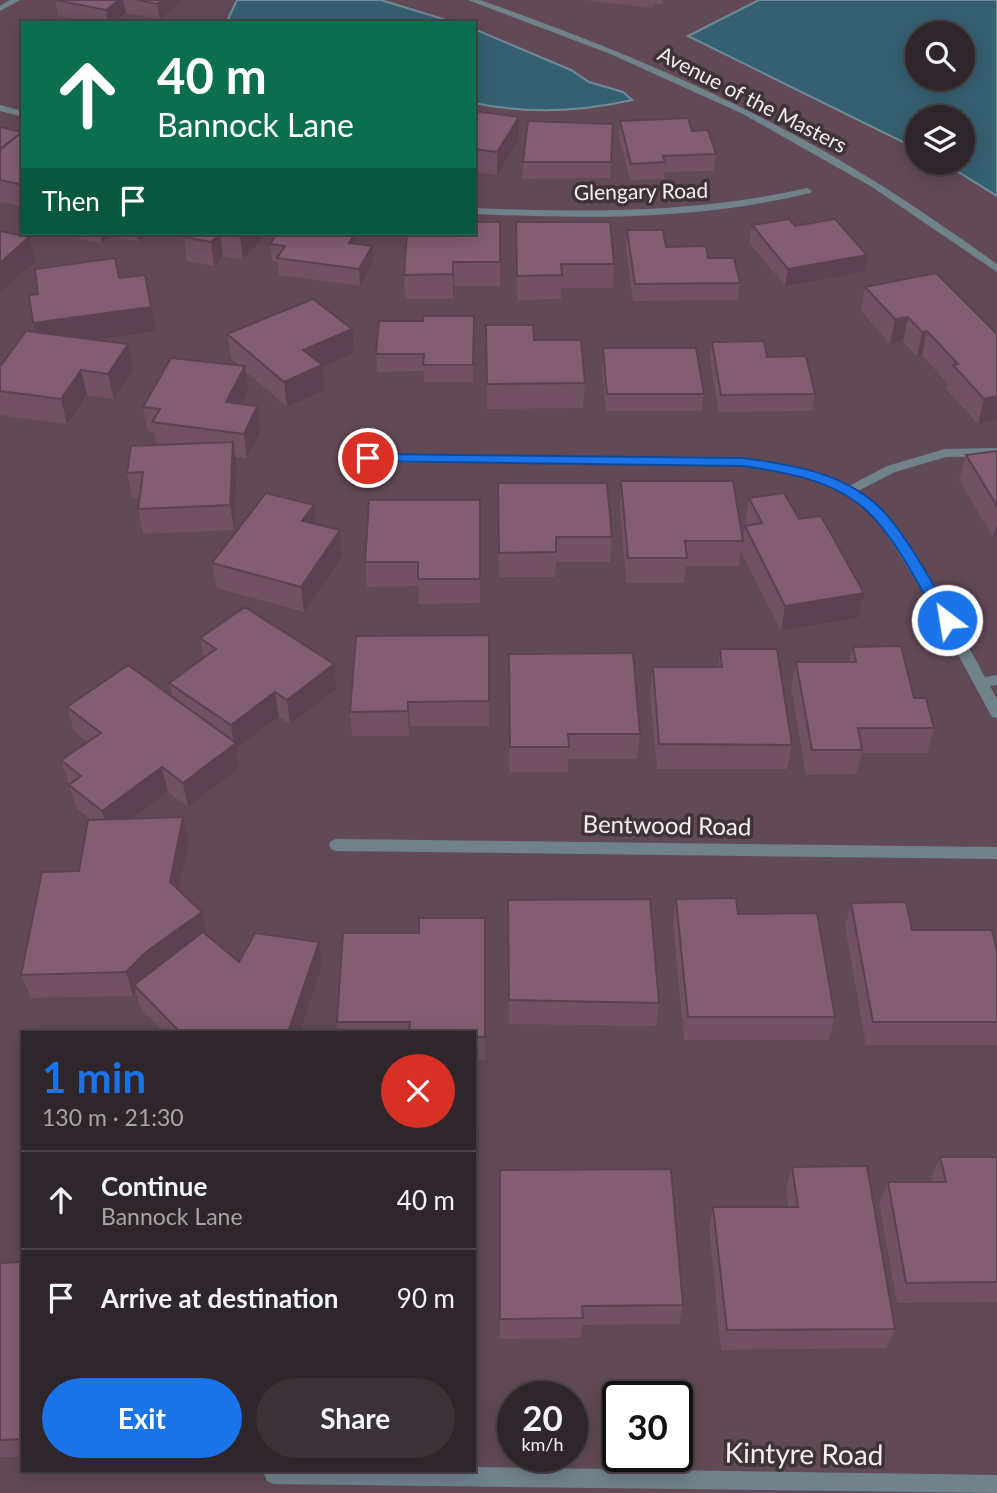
<!DOCTYPE html>
<meta charset="utf-8">
<style>
:root{--surface:#2e262a;--page:#3a3236;--text:#f1f3f6;--muted:#a7a5a8;--line:#494347;--accent:#1a73e8}
body{margin:0;font-family:Lato,sans-serif;background:var(--page);color:var(--text);height:100vh;display:flex;flex-direction:column;font-size:26px;white-space:nowrap}
*{box-sizing:border-box;margin:0}
p{font-size:23px;color:var(--muted)}
.icon{flex:none;width:38px;height:38px;fill:none;stroke:currentColor;stroke-width:2;stroke-linecap:round;stroke-linejoin:round}
.map{position:relative;flex:1;overflow:hidden}
.sheet{position:absolute;left:21px;top:1031px;width:455px;height:441px;display:flex;flex-direction:column;background:var(--surface);border-radius:0px;box-shadow:0 4px 18px #0003,0 0 0 2px var(--line)}
.sheet>*{flex:none}
.top-card{position:absolute;left:21px;top:21px;width:455px;height:214px;border-radius:0px;box-shadow:0 4px 18px #0003,0 0 0 2px var(--line);background:#0b6e4f;color:#fff;overflow:hidden}
.buttons{position:absolute;left:905px;top:21px;display:grid;gap:14px}
.buttons a{display:grid;place-items:center;width:70px;height:70px;border-radius:50%;background:var(--surface);box-shadow:0 4px 18px #0003,0 0 0 2px var(--line);font-size:35px}
.speed{position:absolute;left:497px;top:1381px;display:flex;gap:14px;font-size:35px;font-weight:700;text-align:center}
.speed>*{display:grid;place-content:center;width:91px;height:91px;border-radius:50%;background:var(--surface);box-shadow:0 4px 18px #0003,0 0 0 2px var(--line);line-height:1}
.speed small{font-size:18px;font-weight:400}
.speed .limit{border:4px solid #111;border-radius:10px;background:#fff;color:#111}
.pin{position:absolute;display:grid;place-items:center;width:60px;height:60px;color:#fff;margin:-30px;border:4px solid #fff;border-radius:50%;box-shadow:0 2px 7px #0007}
.me{position:absolute;width:77px;margin:-38px;rotate:329deg;stroke-linejoin:round;filter:drop-shadow(0 0 5px #0008)}
.turn{display:flex;align-items:center;gap:24px;height:147px;padding:0 21px;font-size:32px}
.turn .icon{width:91px;height:91px;stroke-width:2.5}
.turn b{display:block;font-size:49px;line-height:60px}
.then{display:flex;align-items:center;height:66px;padding:0 21px;background:#0003;gap:14px;font-size:26px}
.round{display:grid;place-items:center;flex:none;width:74px;height:74px;border-radius:37px;background:var(--page)}
.summary{display:flex;align-items:center;justify-content:space-between;height:119px;padding:0 21px}
h1{font-size:42px;font-weight:700;line-height:52px;color:var(--accent)}
.action{display:flex;gap:14px;margin-top:auto;padding:14px 21px}
.action a{flex:1;height:80px;border-radius:42px;background:var(--accent);color:#fff;font-size:28px;font-weight:700;line-height:80px;text-align:center}
.action a+a{background:var(--page);color:var(--text)}
ul{padding:0;list-style:none}
li{display:flex;align-items:center;gap:21px;height:98px;padding:0 21px;border-top:2px solid var(--line)}
li div{flex:1}
li b{display:block;font-size:26px}
li em{font-style:normal}
.map>svg:first-child{display:block}
.green{fill:#624956;fill-rule:evenodd}
.water{fill:#356071;stroke:#6f8b98;stroke-width:2;fill-rule:evenodd}
.lines{fill:none;stroke-linecap:round;stroke-linejoin:round}
.minor{fill:#70838b;fill-rule:evenodd}
.wall{fill:#715162}
.shaded-wall{fill:#5c4250}
.building{fill:#835e72;stroke:#5c4250;stroke-width:2}
.route{fill:#1a73e8;stroke:#114b97;stroke-width:2}
.labels{text-anchor:middle;stroke-width:7;stroke-linejoin:round;paint-order:stroke}
.far-street-label{font-size:21px;fill:#f6eff2;stroke:#3d3338}
.street-label{font-size:24px;fill:#f6eff2;stroke:#3d3338}
.near-street-label{font-size:28px;fill:#f6eff2;stroke:#3d3338}
</style>
<div class="map">
<svg width="997" height="1493" viewBox="0 0 997 1493">
<rect width="100%" height="100%" fill="#3d3338"/>
<path class="green" d="M0 0H997V1493H0ZM23 23H474V233H23ZM917 33H962V79H917ZM917 117H962V163H917ZM23 1032H474V1470H23ZM513 1396H572V1456H513ZM618 1396H677V1456H618Z"/>
<path class="water" d="M237 0H381L456 23H222L228 19Z
M759 0H997V196L944 163H962V117H917V149L688 36ZM917 33H962V79H917Z
M474 29 571 70 589 82 623 92 632 100C580 112 527 114 474 103Z"/>
<g class="lines">
<path class="minor" d="M10 0H20L0 11V6Z
M468 0H480C595 40 708 86 815 146 878 181 938 222 997 264V272L872 187 743 114 608 53Z
M0 105 23 111V117L0 111Z
M807 188 812 191 810 193C699 220 588 219 474 214V208C587 213 697 213 807 188Z
M997 448V456L946 457 895 472 858 491C886 509 901 538 919 565 942 602 965 639 985 677L997 675V685L990 686 997 699V718L992 717C964 666 938 616 907 567 892 543 879 518 854 500 822 477 782 469 743 466L368 462 362 458 368 454 743 458C780 462 816 469 849 486L887 466 945 449Z
M336 839 997 847V859L336 851 331 849 329 845 331 841Z
M474 1467 997 1475V1493L274 1484 267 1481 264 1474 266 1470H474Z"/>
</g>
<path class="wall" d="M55 0H180L181 2 160 19 126 13 112 23H94L58 16Z
M584 0H663L661 4H654L652 8Z
M474 111 519 117V140L497 175 474 172Z
M620 121 692 131 716 154 714 171 664 172V179L630 180 619 137Z
M613 124 610 178 522 179 523 162Z
M0 127 23 131V207L0 202Z
M500 222V286H454L453 299H405L404 275Z
M516 222 614 264 613 288H561V299L517 300Z
M752 225 795 226 864 272 785 286 749 242Z
M627 230 666 247 708 258 740 283 737 300 633 301 626 247Z
M55 233H149L139 242 111 236 102 244Z
M165 233H267L243 260 223 256 214 266 187 261 184 239 165 235Z
M356 233 357 244 373 263 360 286 279 275 277 261H272L270 244Z
M119 278 151 307 156 331 95 340 133 369 114 399 87 395 67 424 0 415V367L35 332 33 323 38 294Z
M865 287 997 334V419L978 424 946 389 948 384 922 355 917 357 903 341 890 344 861 311Z
M474 316 473 382H424V371L377 372 376 354 423 321Z
M486 325 534 340 585 383 583 408 487 409Z
M227 334 354 353 322 367 325 390 287 407 245 371 248 391 241 404 261 431 247 458 235 457 237 467 234 530 143 534 138 509 140 497 132 498 127 473 157 445 154 432 148 431 143 407 239 366 231 358Z
M712 342 767 357 815 394 812 411 719 412 710 359Z
M603 348 704 394 702 411H606L602 365Z
M997 451V536L993 537 959 480 966 455Z
M621 481 743 540 745 526H747L745 523 749 498 799 519 858 618 781 631 741 552 739 566H686L684 583H626L620 506Z
M498 483 612 537 610 562H556L555 577H499Z
M480 500V603L419 604 418 586 367 587 365 562Z
M316 524 340 530 343 555 304 612 217 588 212 563Z
M489 635V726H410L409 736H352L350 712Z
M200 638 334 664 337 689 290 724 279 717 237 748 240 768 188 807 168 792 131 818 189 841 179 891 207 935 239 962 319 942 322 966 300 1032H164L141 1009 136 993 133 996 31 998 21 975 79 871 90 819 77 809 61 760 87 742 74 731 67 707 173 697 169 683 204 658Z
M853 647 914 698 934 728 927 753H862L856 774 806 775 791 687 796 662H849Z
M720 649 792 745 787 769H657L650 692 653 667H718Z
M509 654 640 734 637 759H568V772H509Z
M676 899 738 914 835 1017 829 1040H684L673 923Z
M851 903 912 930 997 951V1045H866L845 927Z
M485 918V1060H474V1032H338L337 1022 419 933Z
M508 924 659 1003 656 1026 509 1024Z
M474 1127 478 1149V1305H474Z
M940 1157H997V1302L897 1303 879 1203 888 1182H932L931 1178Z
M792 1167 895 1329 886 1348 721 1350 709 1228 713 1207H788L786 1189Z
M500 1170 683 1305 679 1324 582 1325 581 1338 500 1339Z
M23 1262V1457H0V1263Z"/>
<path class="shaded-wall" d="M119 0H123L126 13 112 23H108L106 10Z
M162 0H180L181 2 160 19 157 4Z
M519 117V140L497 175V152Z
M100 233H111V236L102 244Z
M137 233H149L139 242Z
M220 233 223 256 214 266 211 242Z
M243 233H267L243 260 240 237Z
M356 233 357 249 349 243Z
M29 237 35 261 0 293V263Z
M372 246 373 263 360 286 359 269Z
M867 255 864 272 785 286 788 269Z
M453 262 454 286 453 299Z
M151 307 156 331 39 348 33 323Z
M908 317 903 341 890 344 895 319Z
M352 329 354 353 322 367 325 390 287 407 284 382 303 350Z
M927 331 922 355 917 357 922 332Z
M128 344 133 369 114 399 108 374Z
M245 366 248 391 229 427 226 402Z
M81 370 87 395 67 424 61 399Z
M997 396V419L978 424 984 399Z
M257 406 261 431 247 458 244 434Z
M233 442 237 467 234 530 230 505Z
M314 505 316 530 302 521Z
M997 524V536L993 537Z
M340 530 343 555 304 612 301 587Z
M864 593 858 618 781 631 785 606Z
M334 664 337 689 290 724 287 700Z
M275 692 279 717 237 748 240 768 188 807 183 783 234 744 231 725Z
M408 702 410 726 409 736 408 711Z
M162 767 168 792 109 835 102 811Z
M183 817 189 841 176 906 170 882Z
M202 912 207 936 134 985 136 993 133 996 126 972 147 951Z
M319 942 322 966 300 1032H288Z"/>
<path class="building" d="M55 0H119L106 10Z
M138 0H162L157 4Z
M474 111 519 117 497 152 474 149Z
M688 118 692 131 708 130 716 154 663 156 665 162 631 164 620 121Z
M528 121 613 124 611 162H523Z
M0 127 22 132 0 149Z
M23 131V185L0 180V150Z
M789 219 795 226 835 219 867 255 788 269 752 225Z
M474 222H500V262H453V274L404 275 407 233H474Z
M516 222H610L614 264H561L562 275 517 276Z
M627 230H663L666 247 706 246 708 258H734L740 283 635 284Z
M0 231 29 237 0 263Z
M187 233H220L211 242 184 237Z
M220 233H243L240 237Z
M278 233H355L349 243 372 246 359 269 277 258 285 246 270 244Z
M115 258 119 278 145 275 151 307 33 323 29 295 38 294 35 269Z
M936 273 997 334V396L984 399 953 365 958 364 927 331 922 332 908 317 895 319 865 287Z
M313 299 352 329 303 350 322 365 284 382 227 334Z
M423 316H474L473 365H423L424 354H376L379 321H423Z
M486 325H533L534 340H581L585 383 487 384Z
M26 331 128 344 108 374 81 370 61 399 0 391V367Z
M764 341 767 357 806 356 815 394 721 395 712 342Z
M603 348H696L704 394H607Z
M171 358 245 366 226 402 257 406 244 434 152 422 160 409 143 407Z
M233 442 230 505 138 509 143 472 127 473 131 446Z
M997 451V506L966 455Z
M621 481H733L743 541H685L687 558H628Z
M498 483H607L612 537H556V552L499 553Z
M266 493 314 505 302 521 340 530 301 587 212 563Z
M784 493 799 519 821 516 864 593 785 606 745 526 762 523 749 498Z
M369 500H480V579H418V562H365Z
M245 607 334 664 287 700 275 692 231 725 169 683 216 649 200 638Z
M489 635V701L408 702V711L350 712 356 636Z
M901 646 914 698H926L934 728H858L862 750H812L796 662H856L853 647Z
M720 649H777L792 745 659 744 653 667H722Z
M633 653 640 734H568L569 747H510L509 654Z
M128 665 236 743 183 783 162 767 102 811 69 785 81 776 61 760 101 733 67 707Z
M183 817 170 882 202 912 147 951 126 972 21 975 42 872 79 871 88 820Z
M736 898 738 914 817 913 835 1017H688L676 899Z
M650 899 659 1003 509 1000 508 900Z
M906 902 912 930H992L997 951V1022H873L851 903Z
M419 918H485V1037H474V1032H409L410 1022H337L343 933H419Z
M203 932 239 962 255 933 319 942 288 1032H180L134 985Z
M474 1127H478L477 1285H474Z
M940 1157H997V1282L906 1283 888 1182H946Z
M867 1166 895 1329 727 1330 713 1207H798L792 1167Z
M671 1169 683 1305 582 1306 583 1318 500 1319V1170Z
M23 1262V1439L0 1440V1263Z"/>
<path class="route" d="M368 454 743 458C788 464 841 472 877 505 904 529 934 587 954 620L947 625 942 624C920 589 896 538 867 511 834 480 785 472 743 466L363 461 361 458Z"/>
<g class="labels">
<g class="far-street-label">
<text transform="translate(752 100) rotate(27)" y="7">Avenue of the Masters</text>
<text transform="translate(641 192) rotate(-1)" y="7">Glengary Road</text>
</g>
<g class="street-label">
<text transform="translate(667 826) rotate(1)" y="8">Bentwood Road</text>
</g>
<g class="near-street-label">
<text transform="translate(804 1454) rotate(1)" y="10">Kintyre Road</text>
</g>
</g>
</svg>
<div class="buttons">
<a><svg class="icon" aria-label="search" viewBox="0 0 24 24"><circle cx="10" cy="10" r="6"/><path d="M15 15l6 6"/></svg></a>
<a><svg class="icon" aria-label="layers" viewBox="0 0 24 24"><path d="M12 4l9 5-9 5-9-5zM3 14l9 5 9-5"/></svg></a>
</div>
<div class="speed"><div>20<small>km/h</small></div><div class="limit">30</div></div>
<div class="pin" style="left:368px;top:458px;background:#d93025"><svg class="icon" aria-label="arrive" viewBox="0 0 24 24"><path d="M6 21V4h12l-3 4 3 4H6"/></svg></div>
<svg class="me" style="left:947px;top:620px" viewBox="-20 -20 40 40"><circle r="17" fill="#1a73e8" stroke="#fff" stroke-width="3"/><path d="M0-11L8 9 0 5-8 9z" fill="#fff"/></svg>
<div class="top-card">
<div class="turn"><svg class="icon" aria-label="ahead" viewBox="0 0 24 24"><path d="M12 20V5M6 11l6-6 6 6"/></svg><div><b>40 m</b>Bannock Lane</div></div>
<div class="then">Then<svg class="icon" aria-label="arrive" viewBox="0 0 24 24"><path d="M6 21V4h12l-3 4 3 4H6"/></svg></div>
</div>
<section class="sheet">
<div class="summary"><div><h1>1 min</h1><p>130 m · 21:30</p></div><a class="round" style="background:#d93025;color:#fff"><svg class="icon" aria-label="close" viewBox="0 0 24 24"><path d="M6 6l12 12M18 6L6 18"/></svg></a></div>
<ul>
<li><svg class="icon" aria-label="ahead" viewBox="0 0 24 24"><path d="M12 20V5M6 11l6-6 6 6"/></svg><div><b>Continue</b><p>Bannock Lane</p></div><em>40 m</em></li>
<li><svg class="icon" aria-label="arrive" viewBox="0 0 24 24"><path d="M6 21V4h12l-3 4 3 4H6"/></svg><div><b>Arrive at destination</b></div><em>90 m</em></li>
</ul>
<div class="action"><a>Exit</a><a>Share</a></div>
</section>
</div>
